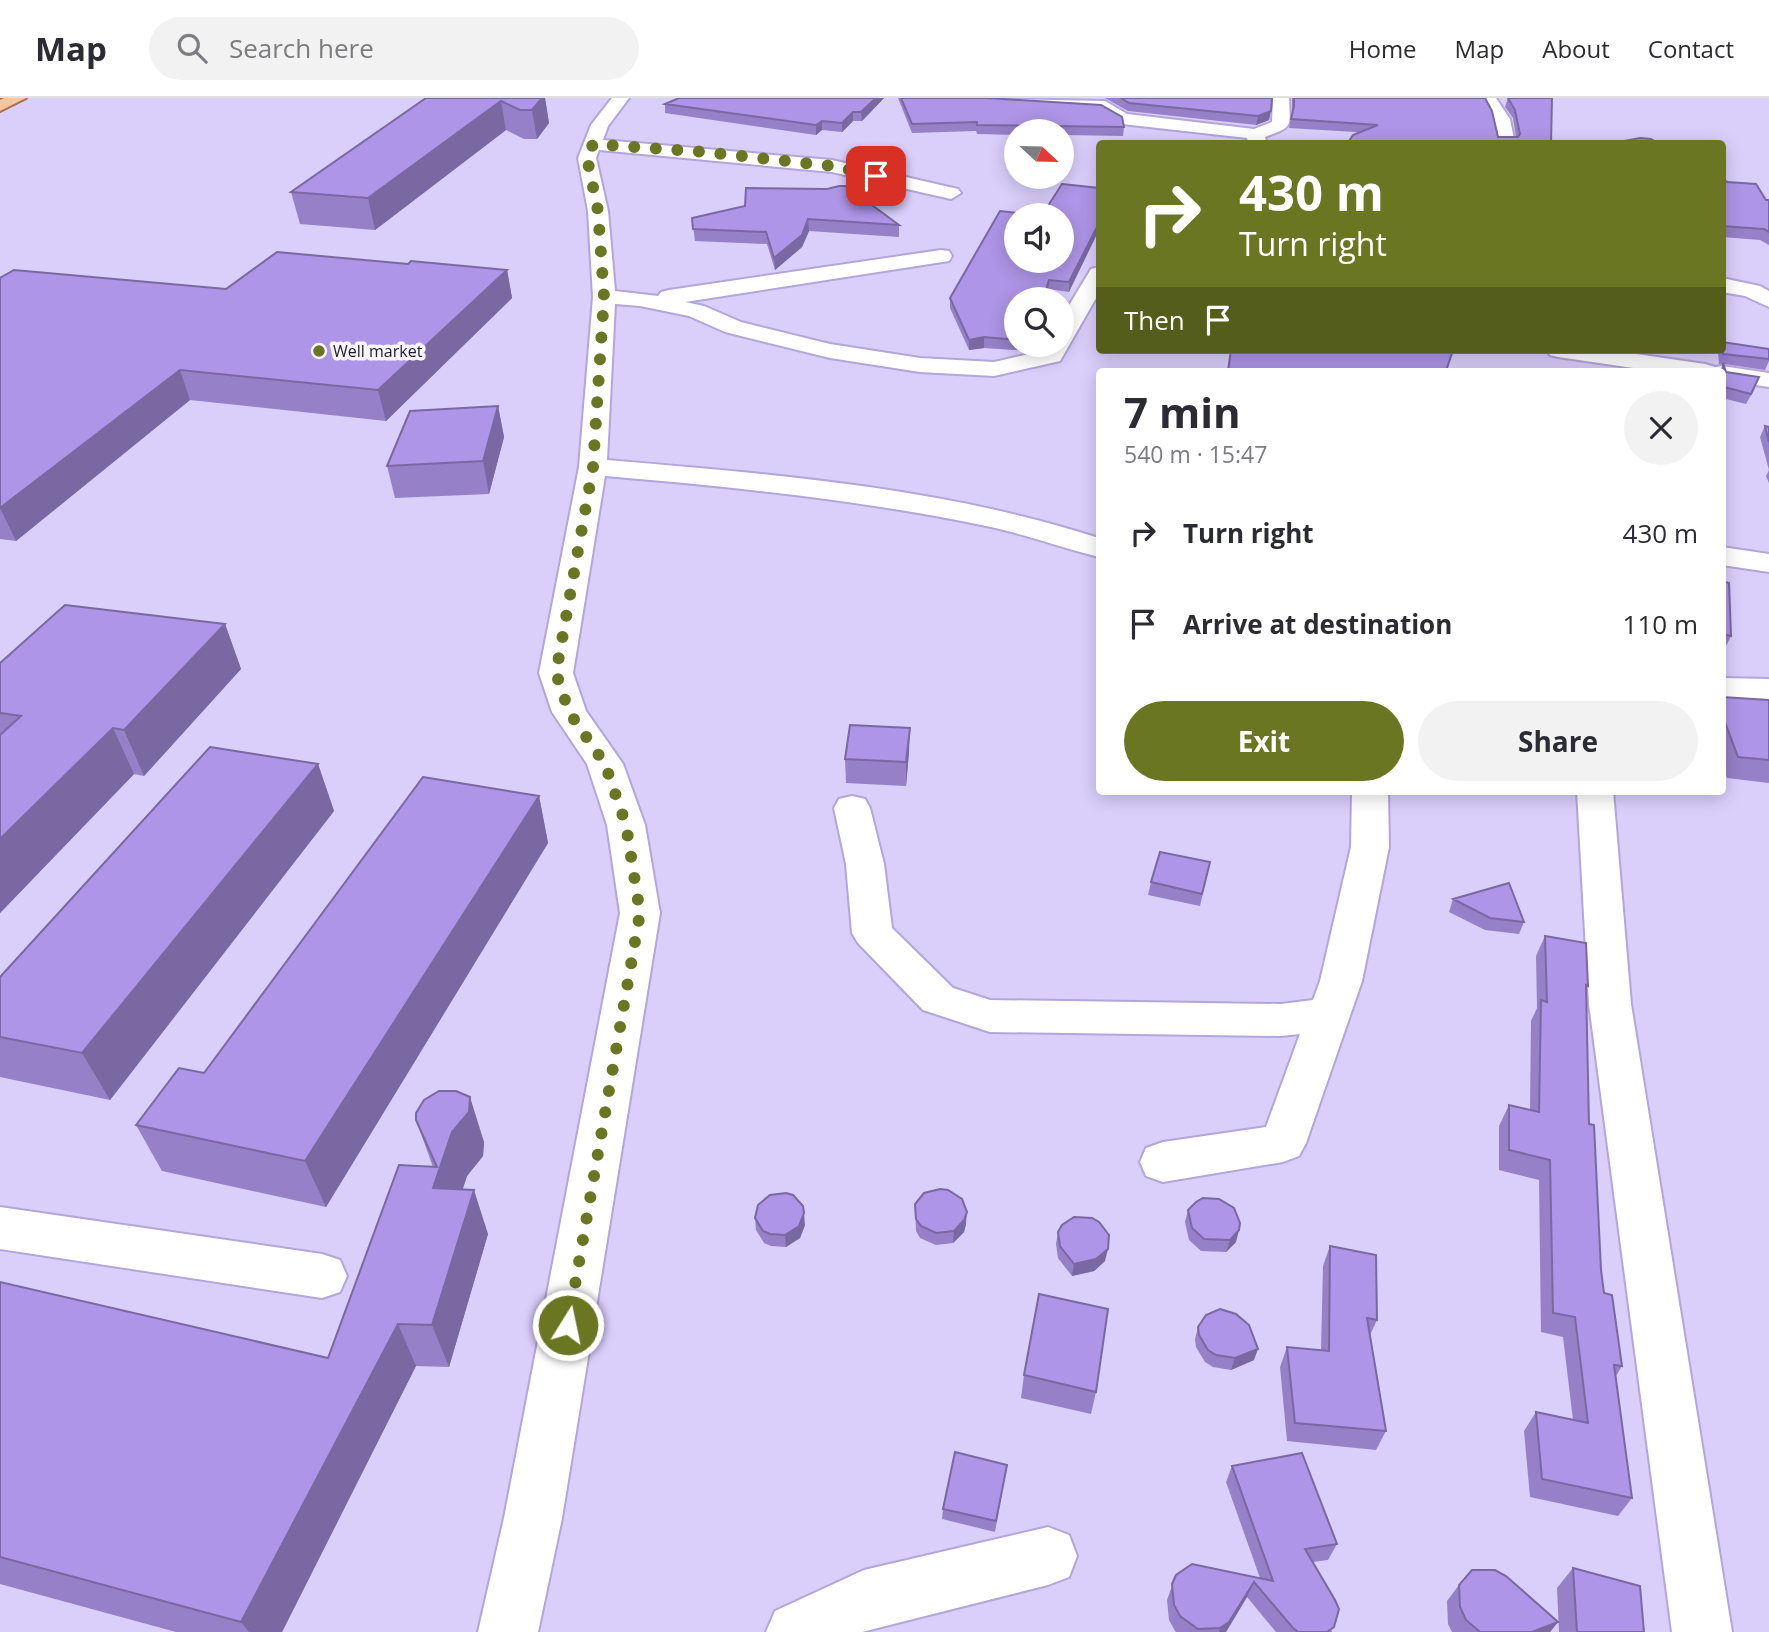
<!DOCTYPE html>
<meta charset="utf-8">
<style>
:root{--surface:#fff;--page:#f2f2f3;--text:#2b2b33;--muted:#7c7c81;--line:#e1e1e2;--accent:#6a7621}
body{margin:0;font-family:"Open Sans",sans-serif;background:var(--page);color:var(--text);height:100vh;display:flex;flex-direction:column;font-size:26px;white-space:nowrap}
*{box-sizing:border-box;margin:0}
p{font-size:23px;color:var(--muted)}
.icon{flex:none;width:38px;height:38px;fill:none;stroke:currentColor;stroke-width:2;stroke-linecap:round;stroke-linejoin:round}
.map{position:relative;flex:1;overflow:hidden}
.sheet{position:absolute;left:1096px;top:270px;width:630px;height:427px;display:flex;flex-direction:column;background:var(--surface);border-radius:7px;box-shadow:0 4px 18px #0003}
.sheet>*{flex:none}
.top-card{position:absolute;left:1096px;top:42px;width:630px;height:214px;border-radius:7px;box-shadow:0 4px 18px #0003;background:#6a7621;color:#fff;overflow:hidden}
.needle{width:46px;rotate:112deg}
.buttons{position:absolute;left:1004px;top:21px;display:grid;gap:14px}
.buttons a{display:grid;place-items:center;width:70px;height:70px;border-radius:50%;background:var(--surface);box-shadow:0 4px 18px #0003;font-size:35px}
.pin{position:absolute;display:grid;place-items:center;width:60px;height:60px;color:#fff;margin:-30px;border-radius:14px;box-shadow:0 4px 10px #0006}
.me{position:absolute;width:77px;margin:-38px;rotate:10deg;stroke-linejoin:round;filter:drop-shadow(0 0 5px #0008)}
.turn{display:flex;align-items:center;gap:24px;height:147px;padding:0 28px;font-size:32px}
.turn .icon{width:91px;height:91px;stroke-width:2.5}
.turn b{display:block;font-size:49px;line-height:60px}
.then{display:flex;align-items:center;height:66px;padding:0 28px;background:#0003;gap:14px;font-size:26px}
.round{display:grid;place-items:center;flex:none;width:74px;height:74px;border-radius:37px;background:var(--page)}
.overview{display:flex;align-items:center;justify-content:space-between;height:119px;padding:0 28px}
h1{font-size:42px;font-weight:700;line-height:52px}
.primary-button{display:flex;gap:14px;margin-top:auto;padding:14px 28px}
.primary-button a{flex:1;height:80px;border-radius:42px;background:var(--accent);color:#fff;font-size:28px;font-weight:700;line-height:80px;text-align:center}
.primary-button a+a{background:var(--page);color:var(--text)}
ul{padding:0;list-style:none}
li{display:flex;align-items:center;gap:21px;height:91px;padding:0 28px}
li div{flex:1}
li b{display:block;font-size:26px}
li em{font-style:normal}
header{display:flex;align-items:center;gap:42px;box-sizing:border-box;height:98px;padding:0 35px;background:var(--surface);border-bottom:2px solid var(--line)}
header strong{font-size:33px}
nav{display:flex;gap:38px;margin-inline-start:auto;font-size:24px}
.search{width:490px;height:63px;background:var(--page);display:flex;align-items:center;gap:18px;box-sizing:border-box;padding:0 24px;border-radius:38px;color:var(--muted);font-size:26px}
.map>svg:first-child{display:block}
.lines{fill:none;stroke-linecap:round;stroke-linejoin:round}
.minor-casing{stroke:#b4a5db;stroke-width:4}
.major-casing{stroke:#aa704c;stroke-width:4}
.minor{fill:#fff;fill-rule:evenodd}
.major{fill:#f8c59d;fill-rule:evenodd}
.wall{fill:#9680c7}
.shaded-wall{fill:#7a68a2}
.building{fill:#ae95e7;stroke:#7a68a2;stroke-width:2;fill-rule:evenodd}
.route{stroke:#6a7621;stroke-width:12;stroke-dasharray:0 21.6}
.poi-dot{fill:#6a7621;stroke:#f7f6fc;stroke-width:2.5}
.labels{text-anchor:middle;stroke-width:7;stroke-linejoin:round;paint-order:stroke}
.far-poi-label{font-size:16px;fill:#211a2f;stroke:#f7f6fc;text-anchor:start}
</style>
<header>
<strong>Map</strong>
<div class="search"><svg class="icon" aria-label="search" viewBox="0 0 24 24"><circle cx="10" cy="10" r="6"/><path d="M15 15l6 6"/></svg>Search here</div>
<nav><a>Home</a><a>Map</a><a>About</a><a>Contact</a></nav>
</header>
<div class="map">
<svg width="1769" height="1534" viewBox="0 0 1769 1534">
<rect width="100%" height="100%" fill="#dacefb"/>
<g class="lines">
<defs>
<path id="minor" d="M612 0H629L608 28 603 42 832 62 958 91 961 95 951 101 832 74 599 52 596 60 608 113 615 193 658 198 661 194 669 192 941 152 949 153 952 158 949 163 685 204 704 208 741 224 830 246 920 260 994 264 1042 253 1046 247H1062V219L1091 171 1099 169V195L1060 263 994 278 920 274 830 260 725 234 689 218 640 208 615 206 607 362C771 376 942 389 1099 440V459C1063 450 1028 437 991 429 864 402 734 389 605 378L573 575 586 613 623 666 645 727 660 815 562 1420 538 1534H478L504 1420 620 815 607 727 587 666 552 614 539 575 579 369 593 199 588 113 578 60 591 27Z
M958 0 1105 3 1127 16 1254 31 1272 24 1273 0H1289C1290 30 1294 28 1265 39L1267 46H1249L1247 40 1122 26 1101 13 966 5Z
M1480 0H1496L1510 21 1515 46H1497L1492 21Z
M1722 180 1760 188 1769 193V209L1745 198 1722 194Z
M1546 252H1609L1705 266 1715 269 1722 268 1769 275V289L1722 282V273H1654L1558 259 1550 257Z
M1722 449 1769 456V474L1722 467Z
M1722 580 1769 581V601L1722 600Z
M1352 693H1388L1389 749 1362 883 1306 1045 1299 1058 1283 1064 1163 1084 1146 1078 1140 1064 1146 1050 1163 1044 1266 1029 1300 936 1281 938 990 934 923 912 858 845 852 835 846 766 834 710 839 701 852 698 865 701 870 710 884 766 892 830 953 890 990 902 1281 906 1313 902 1320 883 1351 749Z
M1577 693H1613L1631 906 1732 1534H1672L1589 906Z
M0 1109 322 1156 340 1162 347 1178 340 1194 322 1200 0 1151Z
M1048 1429 1069 1437 1077 1458 1069 1479 1048 1487 862 1534H766L775 1513 864 1472Z"/>
<path id="major" d="M4 0H26L0 13V2Z"/>
</defs>
<use href="#minor" class="minor-casing"/>
<use href="#major" class="major-casing"/>
<use href="#minor" class="minor"/>
<use href="#major" class="major"/>
</g>
<path class="wall" d="M426 0H545L549 25 537 41H524L506 32 375 132 300 126 291 94Z
M679 0H884L862 23H853L842 34 822 32 816 37 665 15V6Z
M898 0H987L1124 29 1123 38 1062 37V33H1017V37L977 36 976 33 912 35Z
M1079 0H1272L1269 22 1256 27 1128 13 1105 0Z
M1292 0H1485L1498 39H1516L1513 20 1505 9 1508 0 1551 46 1289 30 1292 15Z
M1722 80 1766 102H1769V147L1760 142 1722 139Z
M1099 90 1069 194 1048 191 1045 201H1017V247H1033L1031 253 984 250 969 252 950 210V200L1037 117 1046 111Z
M745 108 899 127V139L809 133 802 149 775 172 767 146 695 143 692 120Z
M408 166 507 172 512 200 386 323 190 302 16 443 0 441V180L226 191Z
M1722 246 1769 251V263L1765 272 1724 266 1726 274 1755 290 1746 306 1722 300V273H1720L1723 266H1719L1718 255 1719 252H1722Z
M498 308 504 339 489 396 395 400 387 368Z
M1765 328 1769 329V385L1766 378 1769 372 1760 339Z
M1722 483 1731 538 1725 550 1722 549Z
M225 526 241 571 144 678 134 676 0 815V565Z
M1722 599 1769 602V685L1727 680 1722 666Z
M909 654 906 688 846 685 845 661Z
M318 666 334 713 110 1002 0 979V879Z
M539 698 548 745 326 1109 162 1073 136 1027 204 975Z
M1210 764 1200 808 1148 797 1151 784Z
M1453 801 1524 824 1519 836 1485 832 1449 814Z
M1545 838 1588 888 1586 892 1589 1026 1601 1172 1604 1195 1622 1268 1616 1278 1632 1400 1618 1418 1530 1399 1524 1333 1536 1314 1573 1322 1563 1239 1541 1234 1539 1082 1499 1072V1028L1509 1007 1530 1012 1531 923 1537 910 1536 858Z
M416 1022 484 1044 483 1058 467 1078 462 1092 488 1136 449 1269 416 1268 282 1534H176L0 1486V1184L328 1260 433 1069Z
M915 1106 966 1126 964 1134 953 1145 936 1147 920 1140 916 1133Z
M1188 1112 1236 1144 1226 1154 1201 1153 1189 1142 1185 1124Z
M755 1120 805 1127 800 1140 786 1149 771 1148 764 1145 756 1132Z
M1058 1134 1105 1163 1094 1173 1072 1178 1058 1160 1056 1146Z
M1330 1148 1377 1222 1370 1237 1386 1333 1376 1352 1287 1343 1280 1269 1287 1249 1321 1252 1323 1168Z
M1198 1229 1254 1262 1231 1272 1213 1269 1205 1264 1196 1249 1195 1241Z
M1024 1277 1096 1294 1091 1316 1021 1300Z
M1007 1367 995 1434 942 1421 943 1411Z
M1232 1368 1337 1446 1328 1462 1313 1464 1332 1534H1276L1247 1499 1226 1534H1176L1175 1533 1169 1522 1167 1502 1176 1477 1260 1480 1226 1384Z
M1573 1470 1644 1534H1559L1557 1490Z
M1459 1487 1558 1524 1550 1534H1452L1448 1526 1447 1503Z"/>
<path class="shaded-wall" d="M538 0H545L549 25 537 41 532 12Z
M876 0H884L862 23 861 14Z
M501 3 506 32 375 132 368 100Z
M1271 13 1269 22 1256 27 1258 18Z
M853 14V23L842 34V25Z
M822 23V32L816 37V27Z
M808 121 809 133 802 149 775 172 774 160Z
M1099 125V132L1069 194V184Z
M507 172 512 200 386 323 378 292Z
M1049 182 1048 191 1045 201H1043Z
M984 239V250L969 252V242Z
M1029 247H1033L1031 253H1029Z
M180 272 190 302 16 443 0 410Z
M498 308 504 339 489 396 483 363Z
M225 526 241 571 144 678 124 632Z
M113 630 134 676 0 815V741Z
M910 630 909 654 906 688V664Z
M318 666 334 713 110 1002 82 955Z
M539 698 548 745 326 1109 305 1063Z
M470 999 484 1044 483 1058 467 1078 449 1134 433 1090 452 1034Z
M474 1092 488 1136 449 1269 432 1227Z
M967 1114 966 1126 964 1134 953 1145 954 1133Z
M804 1115 805 1127 800 1140 786 1149 785 1137Z
M1239 1132 1236 1144 1226 1154 1230 1142Z
M1108 1151 1105 1163 1094 1173 1072 1178 1074 1166Z
M398 1226 416 1268 282 1534H249L241 1524Z
M1258 1251 1254 1262 1231 1272 1235 1260Z
M1254 1484 1247 1499 1226 1534H1219L1220 1530Z
M1558 1524 1550 1534H1532Z"/>
<path class="building" d="M426 0H542L532 12H520L501 3 368 100 291 94Z
M679 0H876L861 14H853L842 25 822 23 816 27 665 6Z
M901 0H987L1101 7 1122 19 1124 29 977 27V24L912 26Z
M1121 0H1272L1271 13 1258 18 1129 5Z
M1294 0H1485L1492 13 1498 39H1518L1520 36 1515 12 1508 0H1552L1551 46H1347L1353 37 1378 27 1291 21 1294 8Z
M1640 40 1651 41 1659 46H1608Z
M1722 80 1727 84 1756 86 1766 102H1769V134L1764 131 1722 128Z
M1062 86 1099 90V125L1069 184 1049 182 1043 201H1017V242L984 239 969 242 950 200 1000 113 1037 117 1040 110 1046 111ZM1017 117H1062V163H1017Z
M839 88H846L899 127 808 121 802 137 774 160 766 134 693 131 692 120 745 108 746 90 827 91Z
M277 154 408 166 411 163 507 172 378 292 180 272 0 410V180L14 172 226 191Z
M1722 244 1769 251V261L1723 256Z
M1231 252H1453L1446 273H1228Z
M1723 265 1726 274 1759 279 1751 296 1724 289Z
M498 308 483 363 387 368 410 313Z
M1765 328 1769 329V344Z
M1722 483 1729 485 1731 538 1722 536Z
M65 507 225 526 124 632 113 630 0 741V637L21 618 0 615V565Z
M1722 599 1769 602V662L1738 659 1722 616Z
M850 627 910 630 906 664 845 661Z
M210 649 318 666 82 955 0 939V879Z
M423 679 539 698 305 1063 136 1027 179 970 204 975Z
M1160 754 1210 764 1202 796 1151 784Z
M1509 785 1524 824 1490 820 1453 801Z
M1545 838 1586 845 1588 888 1586 887 1589 1026 1594 1027 1601 1172 1604 1195 1612 1197 1622 1268 1614 1267 1632 1400 1542 1381 1536 1314 1588 1325 1575 1219 1553 1215 1550 1062 1509 1052V1007L1539 1014 1541 902 1547 904Z
M439 993H456L470 999 469 1014 452 1034 433 1090 474 1092 432 1227 398 1226 241 1524 0 1459V1184L328 1260 399 1067 437 1069 416 1022V1015L424 1002Z
M940 1091 948 1092 962 1101 967 1114 964 1122 954 1133 936 1135 921 1128 916 1121 915 1106 924 1095Z
M786 1095 793 1097 803 1108 804 1115 799 1128 785 1137 770 1136 763 1133 755 1120 758 1107 770 1097Z
M1203 1100 1219 1101 1234 1110 1240 1125 1239 1132 1230 1142 1204 1141 1192 1130 1188 1112 1196 1104Z
M1074 1119 1092 1120 1099 1124 1109 1137 1108 1151 1096 1161 1074 1166 1060 1148 1058 1134 1062 1127Z
M1330 1148 1376 1157 1377 1222 1367 1220 1386 1333 1295 1325 1287 1249 1329 1253Z
M1039 1196 1108 1211 1096 1294 1024 1277Z
M1220 1211 1236 1216 1249 1227 1258 1251 1235 1260 1216 1257 1208 1252 1199 1237 1198 1229 1206 1217Z
M955 1354 1007 1367 996 1423 943 1411Z
M1302 1355 1337 1446 1305 1451 1335 1502 1339 1511 1334 1529 1327 1534H1298L1293 1530 1254 1484 1229 1524 1220 1530 1198 1531 1180 1518 1174 1507 1172 1486 1176 1477 1192 1466 1273 1483 1232 1368Z
M1573 1470 1640 1488 1644 1534H1577Z
M1472 1472H1495L1506 1478 1558 1524 1532 1534H1480L1466 1522 1460 1509 1459 1487Z"/>
<g class="lines">
<path class="route" d="M568 1227 640 815 626 727 605 666 569 614 556 575 593 369 604 199 598 113 587 60 593 46 705 54 832 68 876 78"/>
</g>
<circle class="poi-dot" cx="319" cy="253" r="7"/>
<g class="labels">
<g class="far-poi-label">
<text x="333" y="259">Well market</text>
</g>
</g>
</svg>
<div class="buttons">
<a><svg class="needle" viewBox="-14 -14 28 28"><path d="M0-13l5 13h-10z" fill="#e53935"/><path d="M0 13l5-13h-10z" fill="#7c7c81"/></svg></a>
<a><svg class="icon" aria-label="sound" viewBox="0 0 24 24"><path d="M4 9h4l5-4v14l-5-4H4zM17 9q2 3 0 6"/></svg></a>
<a><svg class="icon" aria-label="search" viewBox="0 0 24 24"><circle cx="10" cy="10" r="6"/><path d="M15 15l6 6"/></svg></a>
</div>
<div class="pin" style="left:876px;top:78px;background:#d93025"><svg class="icon" aria-label="arrive" viewBox="0 0 24 24"><path d="M6 21V4h12l-3 4 3 4H6"/></svg></div>
<svg class="me" style="left:568px;top:1227px" viewBox="-20 -20 40 40"><circle r="17" fill="#6a7621" stroke="#fff" stroke-width="3"/><path d="M0-11L8 9 0 5-8 9z" fill="#fff"/></svg>
<div class="top-card">
<div class="turn"><svg class="icon" aria-label="right" viewBox="0 0 24 24"><path d="M7 20v-9h11M14 6l5 5-5 5"/></svg><div><b>430 m</b>Turn right</div></div>
<div class="then">Then<svg class="icon" aria-label="arrive" viewBox="0 0 24 24"><path d="M6 21V4h12l-3 4 3 4H6"/></svg></div>
</div>
<section class="sheet">
<div class="overview"><div><h1>7 min</h1><p>540 m · 15:47</p></div><a class="round"><svg class="icon" aria-label="close" viewBox="0 0 24 24"><path d="M6 6l12 12M18 6L6 18"/></svg></a></div>
<ul>
<li><svg class="icon" aria-label="right" viewBox="0 0 24 24"><path d="M7 20v-9h11M14 6l5 5-5 5"/></svg><div><b>Turn right</b></div><em>430 m</em></li>
<li><svg class="icon" aria-label="arrive" viewBox="0 0 24 24"><path d="M6 21V4h12l-3 4 3 4H6"/></svg><div><b>Arrive at destination</b></div><em>110 m</em></li>
</ul>
<div class="primary-button"><a>Exit</a><a>Share</a></div>
</section>
</div>
